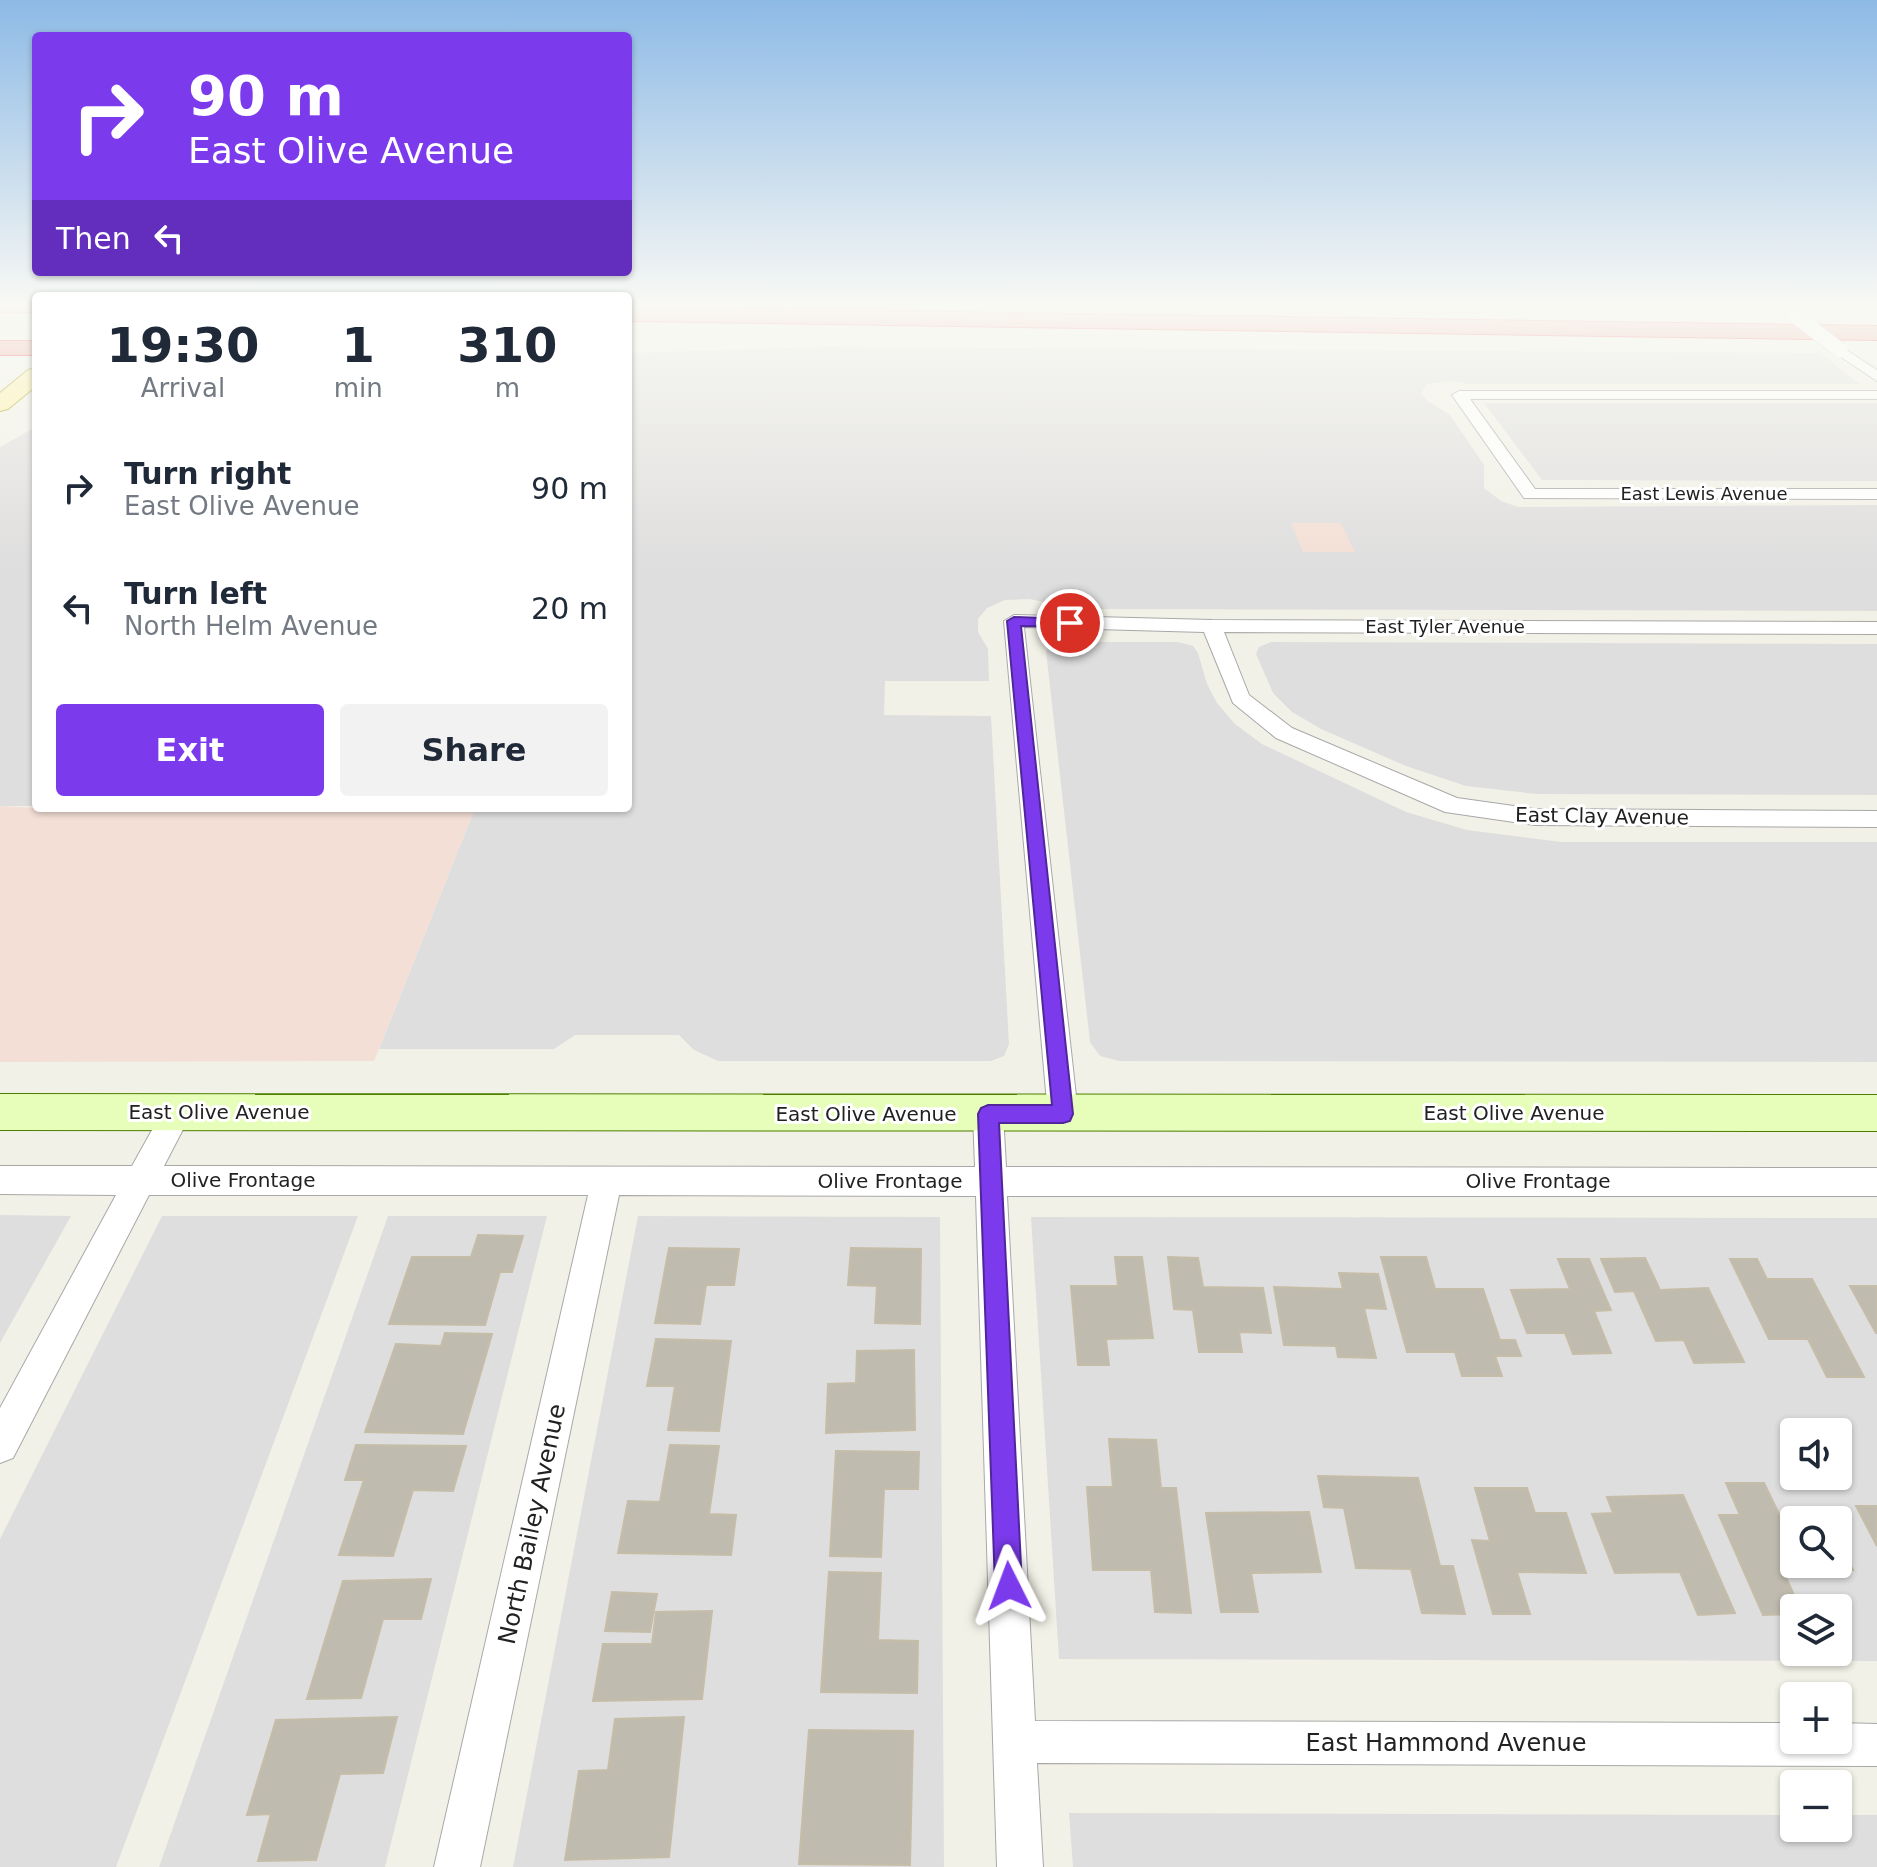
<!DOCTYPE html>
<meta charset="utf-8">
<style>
:root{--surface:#fff;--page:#f2f2f3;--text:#1f2937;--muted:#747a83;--accent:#7c3aed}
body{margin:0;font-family:"DejaVu Sans",sans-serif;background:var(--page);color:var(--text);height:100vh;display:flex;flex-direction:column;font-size:30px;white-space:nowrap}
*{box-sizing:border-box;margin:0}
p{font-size:26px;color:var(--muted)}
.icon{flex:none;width:44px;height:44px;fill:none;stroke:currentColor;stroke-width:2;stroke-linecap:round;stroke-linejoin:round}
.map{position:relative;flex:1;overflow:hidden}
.panel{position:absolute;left:32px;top:292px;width:600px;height:520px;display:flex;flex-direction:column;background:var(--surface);border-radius:8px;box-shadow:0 2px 6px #0004}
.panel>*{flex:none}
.hud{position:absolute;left:32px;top:32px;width:600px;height:244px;border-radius:8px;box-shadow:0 2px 6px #0004;background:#7c3aed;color:#fff;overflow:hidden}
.controls{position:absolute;left:1780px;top:1418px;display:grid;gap:16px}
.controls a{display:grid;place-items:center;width:72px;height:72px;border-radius:8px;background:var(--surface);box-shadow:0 2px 6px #0004;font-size:40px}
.pin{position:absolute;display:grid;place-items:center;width:68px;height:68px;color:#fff;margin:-34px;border:4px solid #fff;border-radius:50%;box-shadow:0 2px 8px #0007}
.me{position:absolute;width:88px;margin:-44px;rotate:357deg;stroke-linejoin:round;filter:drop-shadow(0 0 6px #0008)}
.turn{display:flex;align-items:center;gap:28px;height:168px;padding:0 24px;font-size:36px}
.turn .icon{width:104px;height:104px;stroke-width:2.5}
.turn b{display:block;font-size:56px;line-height:68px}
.then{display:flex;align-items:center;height:76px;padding:0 24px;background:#0003;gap:16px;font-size:30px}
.eta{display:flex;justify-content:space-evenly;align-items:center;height:136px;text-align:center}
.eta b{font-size:48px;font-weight:600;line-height:56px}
.action{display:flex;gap:16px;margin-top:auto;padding:16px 24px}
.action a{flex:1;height:92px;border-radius:8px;background:var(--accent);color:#fff;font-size:32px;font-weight:600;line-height:92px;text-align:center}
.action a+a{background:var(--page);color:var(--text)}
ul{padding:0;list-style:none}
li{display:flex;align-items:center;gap:24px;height:120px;padding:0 24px}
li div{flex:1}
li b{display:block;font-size:30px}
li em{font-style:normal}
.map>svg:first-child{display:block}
.residential{fill:#dfdede;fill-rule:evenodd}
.commercial{fill:#f3dfd5}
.building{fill:#bfbbaf;stroke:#c5bda8;stroke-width:2}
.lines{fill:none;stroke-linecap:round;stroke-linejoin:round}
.street-casing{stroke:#a8a8a8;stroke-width:2}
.secondary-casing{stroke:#4d7f00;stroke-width:2}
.primary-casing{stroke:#9d9600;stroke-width:2}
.highway-casing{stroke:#e71c28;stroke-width:2}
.street{fill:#fff;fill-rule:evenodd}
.secondary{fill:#e6feb9;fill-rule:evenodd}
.primary{fill:#fff19e;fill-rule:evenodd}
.highway{fill:#ed948a;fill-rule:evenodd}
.street-bridge-casing{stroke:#a8a8a8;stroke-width:16;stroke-linecap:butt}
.street-bridge{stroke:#fff;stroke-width:15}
.route{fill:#7c3aed;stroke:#51269a;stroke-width:2}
.labels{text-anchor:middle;stroke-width:6;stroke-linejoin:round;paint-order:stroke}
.far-street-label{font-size:18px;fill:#212121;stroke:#fff}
.street-label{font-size:20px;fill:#212121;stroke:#fff}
.near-street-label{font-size:24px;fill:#212121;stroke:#fff}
</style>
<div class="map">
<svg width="1877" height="1867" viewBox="0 0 1877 1867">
<rect width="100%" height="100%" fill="#f2f1e7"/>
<path class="residential" d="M829 347 1820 353 1860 384H1470L1449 381 1427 384 1421 393 1426 400 1450 415 1484 465V488L1501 501 1518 507 1877 505V611L1076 609 1029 599 1005 600 987 608 978 619V632L988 649 989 681H885L884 715 991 716 1009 1044 1004 1056 991 1061H718L694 1050 679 1035H575L554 1049H379L475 808H628V353Z
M1484 403H1877V481L1542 480Z
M36 427V806H0V447Z
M1063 642H1178L1193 646 1198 653 1207 684 1217 703 1235 724 1262 744 1406 812 1467 830 1561 842H1877V1062L1119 1061 1100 1056 1090 1042 1046 651 1051 645Z
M1271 642 1877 644V795L1536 794 1466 786 1406 766 1321 729 1292 712 1273 693 1256 654 1259 647Z
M0 1215 71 1216 0 1343Z
M162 1216H358L116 1867H0V1539Z
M388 1216H547L385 1867H159Z
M638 1216 940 1217 944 1867H513Z
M1031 1217 1877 1218V1661L1059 1659ZM1794 1432H1838V1476H1794ZM1794 1520H1838V1564H1794ZM1794 1608H1838V1652H1794Z
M1069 1813 1794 1815V1828H1838V1815H1877V1867H1073Z"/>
<path class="commercial" d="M1291 523H1341L1355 552H1303Z
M0 806 36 808H475L374 1061 0 1062Z"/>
<path class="building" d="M478 1235 523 1236 512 1272H500L485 1325 389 1324 412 1257H471Z
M669 1248 739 1249 734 1285H706L700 1324 655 1323Z
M851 1248 921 1249 920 1324 875 1323 877 1286 848 1285Z
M1115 1257H1142L1153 1338 1106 1339 1109 1365H1078L1071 1286H1118Z
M1168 1257 1198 1258 1203 1287 1263 1288 1271 1333 1239 1332 1242 1352H1199L1193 1310 1174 1309Z
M1381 1257H1426L1435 1289H1483L1500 1340H1515L1521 1356H1495L1502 1376H1462L1455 1352H1407Z
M1645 1258 1660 1290 1708 1288 1744 1362 1694 1363 1684 1340 1656 1341 1634 1291 1615 1292 1601 1259Z
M1558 1259H1589L1611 1310 1594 1311 1611 1353 1573 1354 1565 1333H1527L1511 1290 1570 1289Z
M1730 1259H1757L1767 1279H1812L1864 1377H1827L1808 1339H1769Z
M1339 1273 1378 1274 1386 1309 1364 1308 1376 1358 1338 1357 1336 1346 1284 1345 1274 1287 1343 1289Z
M1850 1286H1877V1333H1876Z
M445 1333 492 1334 463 1434 365 1432 396 1344 441 1346Z
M656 1339 731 1341 719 1431 668 1430 675 1386H647Z
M914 1350 915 1430 826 1433 828 1384 856 1383 857 1351Z
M1109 1439 1156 1440 1161 1488H1176L1191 1613 1155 1612 1151 1570H1093L1087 1487H1113Z
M356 1445 466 1446 453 1491 413 1490 393 1556 339 1555 364 1480H345Z
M670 1445 719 1446 709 1514 736 1515 731 1555 618 1553 628 1501 660 1502Z
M836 1451 919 1452 918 1489H884L881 1557 830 1556Z
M1318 1476 1418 1478 1440 1566H1453L1465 1614 1422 1613 1411 1569 1356 1568 1344 1508 1324 1507Z
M1726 1483H1764L1779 1514 1825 1513 1828 1520H1794V1564H1838V1540L1853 1570 1783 1571 1800 1608H1794V1614L1763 1615 1719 1515H1740Z
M1475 1488H1527L1535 1513H1566L1586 1573 1517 1572 1530 1614H1493L1472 1540 1490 1541Z
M1683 1495 1735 1613 1698 1615 1680 1572 1615 1573 1592 1514 1613 1513 1607 1497Z
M1856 1506H1877V1546Z
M1309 1512 1321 1572 1251 1573 1258 1612H1221L1206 1513Z
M829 1572 881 1573 878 1640 918 1641 917 1693 821 1692Z
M431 1579 421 1619H383L361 1698 307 1699 343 1581Z
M612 1592 657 1594 650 1632 605 1631Z
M712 1611 702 1699 593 1701 603 1644H652L656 1612Z
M397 1717 383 1773 340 1774 316 1860 258 1861 271 1814 247 1815 276 1720Z
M684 1717 669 1857 565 1860 579 1771 608 1770 615 1719Z
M809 1730 913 1731 910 1865 799 1864Z"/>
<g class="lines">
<defs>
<path id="street" d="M1840 346 1877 370V381L1835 353V347Z
M1459 391H1877V399H1470L1535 489H1877V499L1524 498 1452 395Z
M1014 615 1212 620 1877 622V634L1224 632 1249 695 1292 728 1457 798 1535 809 1877 811V827L1535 825 1445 812 1276 738 1233 703 1204 632 1024 627 1078 1114 1074 1123 1063 1127 1052 1123 1048 1114 1004 621Z
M177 1099 187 1103 192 1112 164 1166 975 1167 973 1114 977 1105 988 1101 999 1105 1003 1114 1006 1167 1877 1168V1196H1007L1035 1721 1794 1723V1740H1838V1723L1877 1724V1766L1037 1763 1043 1867H997L976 1196 619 1195 480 1867H434L588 1195H149L13 1458 0 1463V1408L116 1195 0 1194V1166H132L167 1103Z"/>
<path id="secondary" d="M0 1094 1877 1095V1131L0 1130Z"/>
<path id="primary" d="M36 368V386L8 409 0 411V393L28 370Z"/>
<path id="highway" d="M0 304H36V312H0Z
M628 307 1877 326V340L628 321Z
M0 341H36V355H0Z"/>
</defs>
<use href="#street" class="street-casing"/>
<use href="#secondary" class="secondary-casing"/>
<use href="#primary" class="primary-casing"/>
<use href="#highway" class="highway-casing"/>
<use href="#street" class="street"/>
<use href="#secondary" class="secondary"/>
<use href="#primary" class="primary"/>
<use href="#highway" class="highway"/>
<defs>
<path id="street-bridge" d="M1780 304 1840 350"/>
</defs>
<use href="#street-bridge" class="street-bridge-casing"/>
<use href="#street-bridge" class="street-bridge"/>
</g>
<linearGradient id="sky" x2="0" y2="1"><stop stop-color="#8dbae6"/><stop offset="0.54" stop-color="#f9f9f4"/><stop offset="1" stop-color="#f9f9f4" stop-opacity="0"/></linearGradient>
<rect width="1877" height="566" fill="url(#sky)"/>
<path class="route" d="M1014 617 1070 619 1077 623 1070 627 1021 626 1073 1114 1070 1121 1063 1123H999L1022 1586 1018 1596 1009 1600 999 1596 995 1586 978 1114 981 1108 988 1105H1052L1007 621Z"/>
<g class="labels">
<g class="far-street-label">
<text x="1704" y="500">East Lewis Avenue</text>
<text x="1445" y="633">East Tyler Avenue</text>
</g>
<g class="street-label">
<text transform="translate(1602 816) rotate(1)" y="7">East Clay Avenue</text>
<text x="219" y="1119">East Olive Avenue</text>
<text x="1514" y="1120">East Olive Avenue</text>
<text x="866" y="1121">East Olive Avenue</text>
<text x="243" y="1187">Olive Frontage</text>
<text x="890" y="1188">Olive Frontage</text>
<text x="1538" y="1188">Olive Frontage</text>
</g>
<g class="near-street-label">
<text transform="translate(532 1524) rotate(-78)" y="8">North Bailey Avenue</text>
<text x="1446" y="1751">East Hammond Avenue</text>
</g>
</g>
</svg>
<div class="controls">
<a><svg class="icon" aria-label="sound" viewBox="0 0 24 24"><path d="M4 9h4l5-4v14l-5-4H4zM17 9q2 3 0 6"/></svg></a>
<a><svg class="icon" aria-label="search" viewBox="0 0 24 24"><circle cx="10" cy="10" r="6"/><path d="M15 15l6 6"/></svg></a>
<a><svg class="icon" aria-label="layers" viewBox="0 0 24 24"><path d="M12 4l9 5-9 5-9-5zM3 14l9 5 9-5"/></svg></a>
<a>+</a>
<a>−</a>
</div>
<div class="pin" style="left:1070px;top:623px;background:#d93025"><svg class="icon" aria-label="arrive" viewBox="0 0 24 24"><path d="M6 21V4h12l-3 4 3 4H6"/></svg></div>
<svg class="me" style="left:1009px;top:1586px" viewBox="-20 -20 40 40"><path d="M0-17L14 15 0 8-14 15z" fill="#7c3aed" stroke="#fff" stroke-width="4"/></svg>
<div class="hud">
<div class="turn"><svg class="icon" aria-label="right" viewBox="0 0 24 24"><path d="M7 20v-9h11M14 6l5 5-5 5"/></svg><div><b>90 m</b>East Olive Avenue</div></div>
<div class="then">Then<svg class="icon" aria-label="left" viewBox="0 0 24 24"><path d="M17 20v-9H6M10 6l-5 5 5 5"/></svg></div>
</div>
<section class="panel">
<div class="eta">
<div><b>19:30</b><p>Arrival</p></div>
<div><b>1</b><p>min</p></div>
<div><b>310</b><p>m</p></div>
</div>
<ul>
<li><svg class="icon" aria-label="right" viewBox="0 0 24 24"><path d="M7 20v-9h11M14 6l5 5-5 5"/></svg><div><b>Turn right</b><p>East Olive Avenue</p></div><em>90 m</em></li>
<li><svg class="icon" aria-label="left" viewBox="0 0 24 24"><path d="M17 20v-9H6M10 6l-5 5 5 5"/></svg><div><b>Turn left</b><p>North Helm Avenue</p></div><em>20 m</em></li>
</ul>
<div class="action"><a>Exit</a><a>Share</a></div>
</section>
</div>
